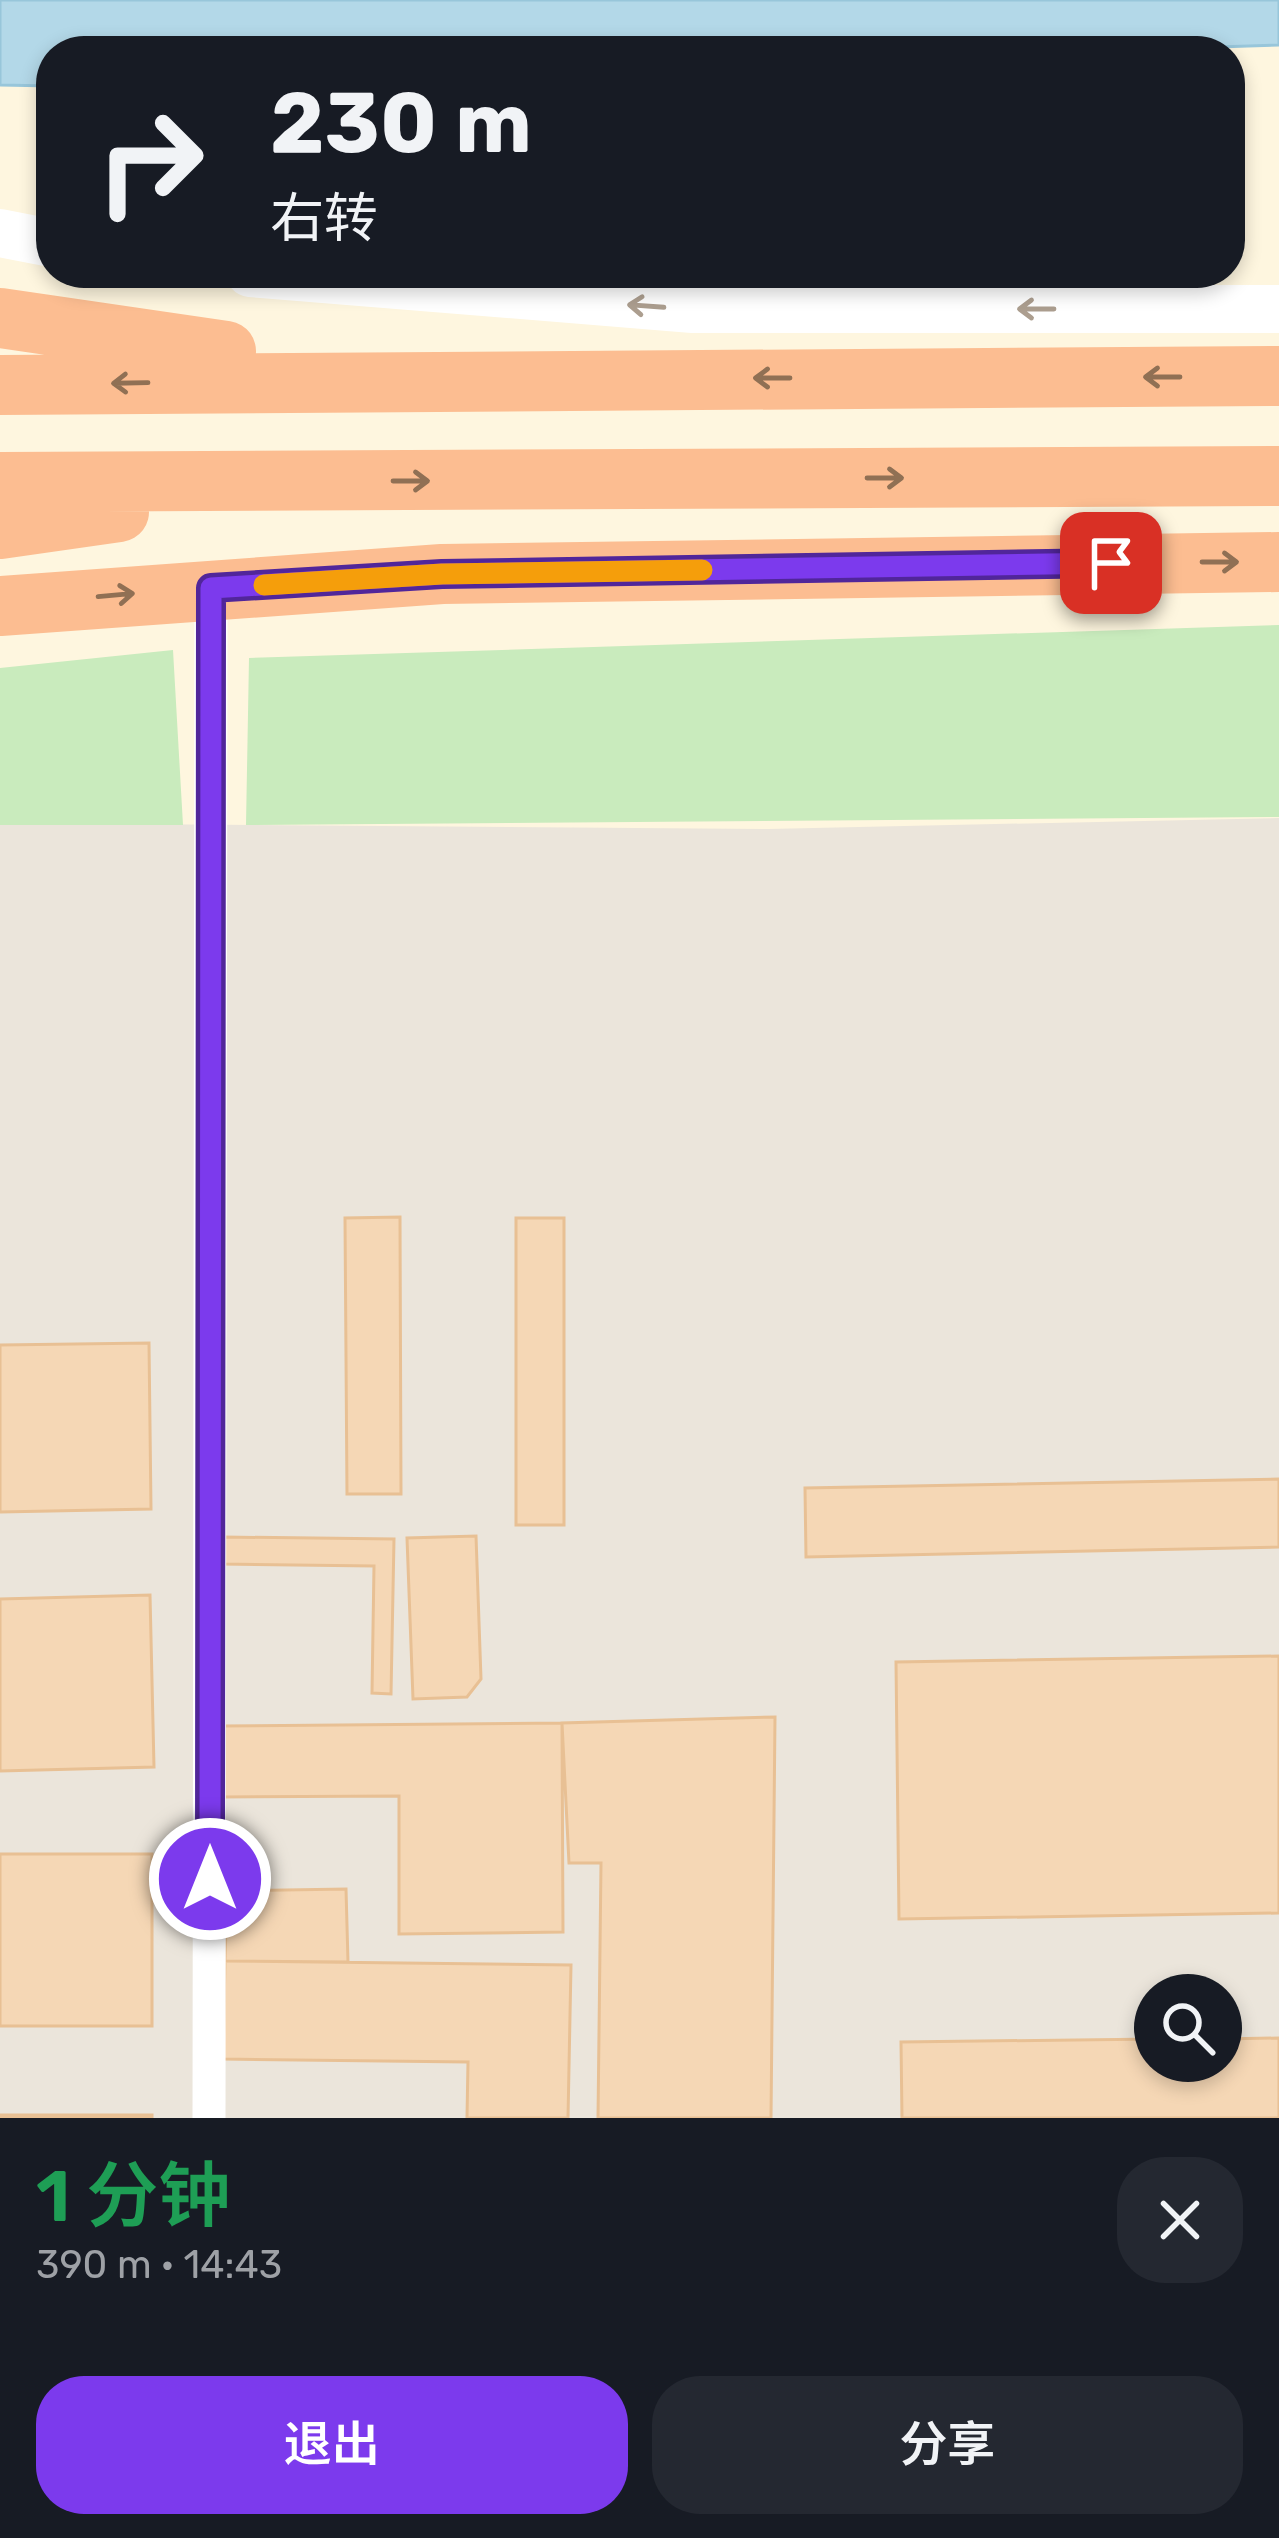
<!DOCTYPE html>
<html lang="zh">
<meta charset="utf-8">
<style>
:root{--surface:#171b24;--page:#242831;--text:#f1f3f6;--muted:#9ea1a6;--accent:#7c3aed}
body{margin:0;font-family:Rubik,"Noto Sans SC",sans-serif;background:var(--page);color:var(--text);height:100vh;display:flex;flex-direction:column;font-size:45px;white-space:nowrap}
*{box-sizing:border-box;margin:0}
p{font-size:39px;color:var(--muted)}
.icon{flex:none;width:66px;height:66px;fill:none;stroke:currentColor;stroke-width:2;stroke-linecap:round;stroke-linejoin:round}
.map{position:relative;height:2118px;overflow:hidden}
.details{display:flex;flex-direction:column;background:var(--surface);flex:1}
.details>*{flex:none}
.banner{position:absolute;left:36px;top:36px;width:1209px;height:252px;border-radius:48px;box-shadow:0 6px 18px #0003;background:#171b24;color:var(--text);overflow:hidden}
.controls{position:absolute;left:1134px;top:1974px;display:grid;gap:24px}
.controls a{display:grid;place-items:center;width:108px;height:108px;border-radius:50%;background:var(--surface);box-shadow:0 6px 18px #0003;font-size:60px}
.pin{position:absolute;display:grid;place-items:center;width:102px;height:102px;color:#fff;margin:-51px;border-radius:24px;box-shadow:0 6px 18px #0006}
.me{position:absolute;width:132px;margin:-66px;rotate:0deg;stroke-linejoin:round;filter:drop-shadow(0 0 9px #0008)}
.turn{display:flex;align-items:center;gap:42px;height:252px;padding:0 36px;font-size:54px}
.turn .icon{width:156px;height:156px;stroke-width:2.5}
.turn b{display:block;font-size:84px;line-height:102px}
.round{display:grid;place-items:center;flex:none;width:126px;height:126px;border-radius:48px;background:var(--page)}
.overview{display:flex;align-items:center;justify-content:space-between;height:204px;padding:0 36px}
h1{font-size:72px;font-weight:600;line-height:90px;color:#1e9e55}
.action{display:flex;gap:24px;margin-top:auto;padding:24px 36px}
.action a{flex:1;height:138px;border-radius:48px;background:var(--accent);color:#fff;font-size:48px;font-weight:600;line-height:138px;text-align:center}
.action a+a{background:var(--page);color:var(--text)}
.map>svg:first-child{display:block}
.industrial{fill:#ebe5db;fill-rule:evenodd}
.green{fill:#c9ebbd}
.water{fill:#b3d8e8;stroke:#98c6da;stroke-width:3}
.building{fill:#f5d7b5;stroke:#e8c094;stroke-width:3}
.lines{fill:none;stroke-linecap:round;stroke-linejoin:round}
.street{stroke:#fff;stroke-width:33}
.secondary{stroke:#fff;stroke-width:48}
.highway{stroke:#fcbd91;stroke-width:60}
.oneway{stroke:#ac9e8f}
.oneway2{stroke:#907054}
.route-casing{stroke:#51269a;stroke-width:30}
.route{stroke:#7c3aed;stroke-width:21}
.slow{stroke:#f59e0b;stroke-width:21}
</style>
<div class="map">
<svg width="1279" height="2118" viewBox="0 0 1279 2118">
<rect width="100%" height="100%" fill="#fef6df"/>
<path class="industrial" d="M1279 818V2118H0V823L768 829ZM1155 1995H1221V2061H1155Z"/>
<path class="green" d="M1279 625V817L246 825 249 658Z
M173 650 183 825H0V668Z"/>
<path class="water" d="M0 0H1279V45L1092 51H51V86L0 85Z"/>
<path class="building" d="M400 1217 401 1494H347L345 1218Z
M516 1218H564V1525H516Z
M149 1343 151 1509 0 1512V1345Z
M1279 1479V1547L806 1557 805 1488Z
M476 1536 481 1679 467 1697 413 1699 407 1538Z
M223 1537 394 1539 391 1694 372 1693 374 1566 222 1564Z
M150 1595 154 1767 0 1771V1599Z
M1279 1656V1913L899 1919 896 1662Z
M775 1717 771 2118H598L601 1863H569L562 1723Z
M562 1723 563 1932 399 1934V1796L221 1797V1726Z
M0 1854H152V2026H0Z
M346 1889 348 1962 225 1961 227 1891Z
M225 1961 571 1965 568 2118H467L468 2062 223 2059Z
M1279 2038V2118H902L901 2042 1155 2039V2061H1221V2039Z
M0 2115H152V2118H0Z"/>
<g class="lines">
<path class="street" d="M209 2118 211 588"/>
<path class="secondary" d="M0 233 51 243
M250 273 693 309H1279"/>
<path class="highway" d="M0 318 226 351
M0 385 1279 376
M0 482 1279 476
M0 529 119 512
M0 606 442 574 1279 562"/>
</g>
<defs><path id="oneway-shaft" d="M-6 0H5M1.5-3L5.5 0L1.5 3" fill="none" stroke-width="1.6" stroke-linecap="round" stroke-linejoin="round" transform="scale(3)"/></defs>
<g class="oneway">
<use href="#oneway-shaft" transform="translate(646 306) rotate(-176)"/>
<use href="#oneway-shaft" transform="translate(1036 309) rotate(180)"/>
</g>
<g class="oneway2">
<use href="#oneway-shaft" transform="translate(1162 377) rotate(180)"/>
<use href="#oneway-shaft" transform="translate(772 378) rotate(180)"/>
<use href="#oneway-shaft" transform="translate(130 383) rotate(179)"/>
<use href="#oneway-shaft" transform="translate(885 478)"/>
<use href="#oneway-shaft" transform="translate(411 481)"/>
<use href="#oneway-shaft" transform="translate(1220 562)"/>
<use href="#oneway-shaft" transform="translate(116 595) rotate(-5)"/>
</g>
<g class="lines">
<defs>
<path id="route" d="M210 1879 211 588 442 574 1111 563"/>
</defs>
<use href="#route" class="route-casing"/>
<use href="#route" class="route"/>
<path class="slow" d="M264 585 442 574 702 570"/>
</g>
</svg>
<div class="controls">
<a><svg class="icon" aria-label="search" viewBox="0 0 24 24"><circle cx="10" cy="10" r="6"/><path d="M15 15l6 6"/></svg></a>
</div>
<div class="pin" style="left:1111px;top:563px;background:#d93025"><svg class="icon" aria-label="arrive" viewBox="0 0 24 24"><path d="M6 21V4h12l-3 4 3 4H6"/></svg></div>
<svg class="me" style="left:210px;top:1879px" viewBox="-20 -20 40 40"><circle r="17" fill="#7c3aed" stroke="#fff" stroke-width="3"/><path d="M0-11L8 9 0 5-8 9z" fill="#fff"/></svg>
<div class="banner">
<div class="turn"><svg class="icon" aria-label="right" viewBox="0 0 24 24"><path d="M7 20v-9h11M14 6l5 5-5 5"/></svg><div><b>230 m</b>右转</div></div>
</div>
</div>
<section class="details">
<div class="overview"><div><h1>1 分钟</h1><p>390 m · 14:43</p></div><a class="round"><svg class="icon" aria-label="close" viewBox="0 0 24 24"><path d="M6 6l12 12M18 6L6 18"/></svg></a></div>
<div class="action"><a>退出</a><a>分享</a></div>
</section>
